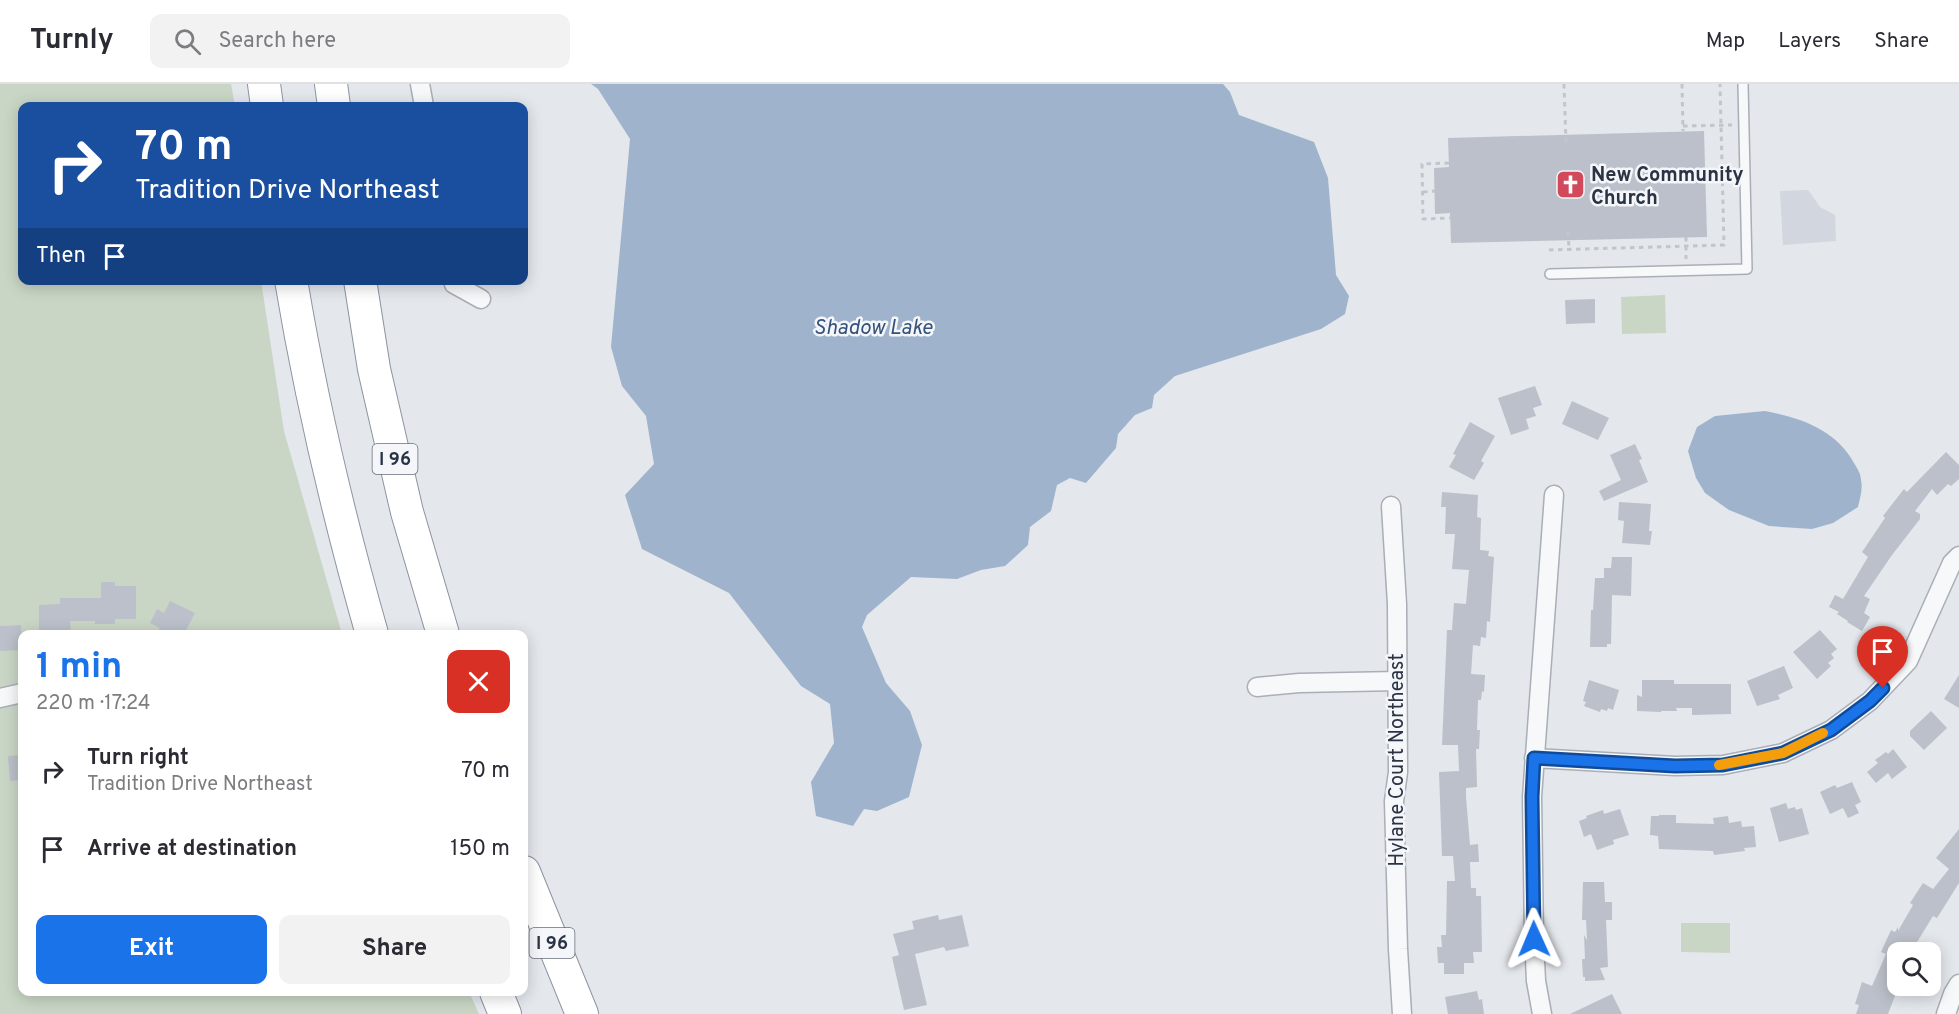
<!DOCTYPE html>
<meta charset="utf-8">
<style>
:root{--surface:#fff;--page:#f2f2f3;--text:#2b2b33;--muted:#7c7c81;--line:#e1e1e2;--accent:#1a73e8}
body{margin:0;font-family:Overpass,sans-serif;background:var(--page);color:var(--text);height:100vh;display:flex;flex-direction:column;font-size:22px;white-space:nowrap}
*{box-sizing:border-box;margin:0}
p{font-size:20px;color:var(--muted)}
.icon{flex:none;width:33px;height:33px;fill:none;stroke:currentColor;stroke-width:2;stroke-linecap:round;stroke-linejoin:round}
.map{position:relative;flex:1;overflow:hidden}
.panel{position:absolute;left:18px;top:546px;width:510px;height:366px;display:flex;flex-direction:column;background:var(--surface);border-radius:12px;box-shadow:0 3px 15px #0003}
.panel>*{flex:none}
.guide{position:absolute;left:18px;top:18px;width:510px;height:183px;border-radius:12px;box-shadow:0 3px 15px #0003;background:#1a4fa0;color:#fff;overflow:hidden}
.fabs{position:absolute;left:1887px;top:858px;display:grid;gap:12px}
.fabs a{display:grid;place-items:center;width:54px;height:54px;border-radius:12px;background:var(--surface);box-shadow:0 3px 15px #0003;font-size:30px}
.pin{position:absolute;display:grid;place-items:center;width:51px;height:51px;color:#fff;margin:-62px -26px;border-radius:50% 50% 50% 0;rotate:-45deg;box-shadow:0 0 6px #0007}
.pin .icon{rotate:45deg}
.me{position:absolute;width:66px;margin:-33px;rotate:359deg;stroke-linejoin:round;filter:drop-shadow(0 0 4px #0008)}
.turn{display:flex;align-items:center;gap:21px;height:126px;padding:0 18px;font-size:27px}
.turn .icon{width:78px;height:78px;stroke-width:2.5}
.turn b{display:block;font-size:42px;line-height:51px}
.then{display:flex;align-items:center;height:57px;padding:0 18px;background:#0003;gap:12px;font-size:22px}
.round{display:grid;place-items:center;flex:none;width:63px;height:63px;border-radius:12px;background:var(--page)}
.head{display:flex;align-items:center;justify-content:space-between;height:102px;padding:0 18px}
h1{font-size:36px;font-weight:700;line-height:45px;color:var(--accent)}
.button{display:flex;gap:12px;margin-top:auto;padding:12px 18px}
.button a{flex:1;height:69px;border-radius:12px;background:var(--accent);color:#fff;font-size:24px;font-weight:700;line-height:69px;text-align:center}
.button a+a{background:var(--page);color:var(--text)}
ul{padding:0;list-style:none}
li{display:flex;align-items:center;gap:18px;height:78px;padding:0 18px}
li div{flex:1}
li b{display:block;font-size:22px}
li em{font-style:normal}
header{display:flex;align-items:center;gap:36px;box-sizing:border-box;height:84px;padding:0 30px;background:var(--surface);border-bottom:2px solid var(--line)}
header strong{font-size:28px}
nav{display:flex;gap:33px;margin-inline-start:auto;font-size:21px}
.search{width:420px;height:54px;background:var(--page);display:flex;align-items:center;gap:15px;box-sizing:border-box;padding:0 21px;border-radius:12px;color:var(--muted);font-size:22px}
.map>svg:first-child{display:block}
.built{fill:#d2d6de}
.green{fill:#c9d6c5}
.water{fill:#9fb4cc}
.building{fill:#bbc0ca}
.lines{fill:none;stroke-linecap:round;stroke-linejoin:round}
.service-casing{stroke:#a9aeb7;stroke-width:12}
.minor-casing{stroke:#a9aeb7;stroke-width:21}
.motorway-casing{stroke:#8b94a3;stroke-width:34}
.path{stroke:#c2c5cb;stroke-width:3;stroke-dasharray:4.5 4.5;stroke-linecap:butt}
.service{stroke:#f7f8fa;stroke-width:9}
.minor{stroke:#f7f8fa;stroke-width:18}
.motorway{stroke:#fff;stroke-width:32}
.route-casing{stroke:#114b97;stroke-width:15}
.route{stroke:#1a73e8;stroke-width:10}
.slow{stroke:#f59e0b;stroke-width:10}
.labels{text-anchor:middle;stroke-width:5;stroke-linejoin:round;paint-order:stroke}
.shield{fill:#f4f6f9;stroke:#676e7b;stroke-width:1.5}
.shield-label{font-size:18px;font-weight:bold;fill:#2b3445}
.poi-label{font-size:20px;font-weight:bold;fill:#2b3445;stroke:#f4f6f9;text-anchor:start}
.street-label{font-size:20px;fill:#2b3445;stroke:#f4f6f9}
.water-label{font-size:21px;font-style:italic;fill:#34527a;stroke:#f4f6f9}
</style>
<header>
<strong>Turnly</strong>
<div class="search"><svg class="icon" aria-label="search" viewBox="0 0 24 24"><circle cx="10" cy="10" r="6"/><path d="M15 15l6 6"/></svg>Search here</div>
<nav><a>Map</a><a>Layers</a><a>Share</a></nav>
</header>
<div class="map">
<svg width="1959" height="930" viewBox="0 0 1959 930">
<rect width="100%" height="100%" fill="#e4e7ec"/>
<path class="built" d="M1808 106 1820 123 1835 131 1836 157 1783 161 1780 107Z"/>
<path class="green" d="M0 0H231L235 22H22V196L261 197 284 347 342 550H22V908H469L479 930H0Z
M1665 211 1666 249 1622 250 1621 213Z
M1681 839H1730V869L1681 868Z"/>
<path class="water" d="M591 0H1223L1230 8 1239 31 1314 58 1328 94 1336 191 1349 212 1345 230 1321 245 1175 292 1154 311 1152 324 1135 331 1118 350 1116 364 1086 399 1070 394 1057 401 1051 427 1030 443 1028 461 1005 482 981 486 957 495 911 493 867 531 862 543 886 599 910 627 922 661 909 713 877 727 864 725 853 742 816 732 811 698 834 659 830 620 801 602 729 509 642 465 625 411 654 380 646 332 622 302 611 263 630 55 598 5Z
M1765 327C1801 334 1835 345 1854 379 1857 384 1861 390 1861 396 1863 405 1860 414 1858 423L1833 439 1812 445 1769 442 1729 426 1705 409 1696 394 1688 367 1697 343 1715 332Z"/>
<path class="building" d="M1704 47 1707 153 1451 159 1450 129 1435 130 1434 84 1449 83 1448 54Z
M1595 215V239L1566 240 1565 216Z
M1535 302 1542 321 1533 324 1536 332 1526 335 1529 345 1511 351 1498 314Z
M1572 317 1609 334 1598 356 1562 340Z
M1470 338 1495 352 1481 377 1484 379 1474 396 1449 383 1456 371 1453 370Z
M1635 360 1642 375 1639 376 1648 398 1604 417 1599 407 1621 396 1610 371Z
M1946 368 1959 381V395L1951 402 1948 400 1937 411 1932 405 1915 427 1920 430V435L1892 471 1864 512 1870 515 1864 529 1870 533 1862 547 1847 538 1848 537 1837 530 1839 528 1829 523 1835 511 1843 515 1868 473 1862 468 1885 434 1883 432 1904 405 1907 408Z
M1442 408 1478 411 1477 433 1481 434 1480 466 1489 467 1488 472 1494 473 1490 538 1487 537 1486 554 1481 553 1480 562 1473 561 1471 590 1485 591 1484 608 1482 607 1481 616H1478L1477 646H1480L1479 665H1476L1477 703 1466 704V713L1470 761 1478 760 1479 778H1470L1471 804H1476V812H1481L1482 868H1473L1474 879H1464V890H1444V879H1438L1437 863H1442L1441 851H1446L1447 797H1455L1453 772H1442L1439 688 1459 687 1458 661H1442L1447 546H1452L1454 519 1466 520 1469 486 1452 485 1455 450H1445L1446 423H1441Z
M1619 418 1651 420 1649 447H1652L1650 461 1622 459 1624 437 1618 436Z
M1612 473H1632L1631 512 1612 511 1611 560H1607V563H1590L1591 526H1593L1595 494H1604V484H1611Z
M101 498H115V502H136V535H115V540H95V537H70L71 550H39V521L60 520V514H101Z
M170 517 195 529 184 550H156L160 544 150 539 157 525 164 529Z
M21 541 22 566 0 567V542Z
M1820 546 1837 565 1831 570 1834 574 1828 579 1831 582 1817 595 1793 568Z
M1784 582 1793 604 1778 611 1780 615 1757 622 1747 597Z
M1959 591V624L1944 615Z
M1589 596 1619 606 1613 626 1608 624 1607 627 1601 625 1600 628 1584 622 1586 618 1583 617Z
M1642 596H1674V600H1731V630L1692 631V624H1676L1677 627H1661V628L1637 627V611L1642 613Z
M1931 627 1947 644 1924 666 1910 652V647Z
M1893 665 1907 683 1892 695 1888 689 1876 699 1867 688 1878 679 1875 676 1886 668 1888 670Z
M22 671V696L10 697 8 672Z
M1852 698 1861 718 1855 721 1859 729 1848 734 1843 724 1830 730 1820 708 1835 701 1837 704Z
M1786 719 1788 725 1795 723 1796 726 1802 724 1809 750 1779 758 1770 724Z
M1620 725 1629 751 1613 756 1614 760 1597 766 1591 750 1584 753 1579 737 1587 734 1586 732 1603 726 1604 730Z
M1659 731H1676V739L1714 740 1713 734 1728 732 1729 739 1741 737 1742 743 1754 742 1756 763 1744 764 1745 767 1714 771 1713 767 1659 765 1658 752 1650 751 1651 732H1659Z
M1959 745V799L1937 834 1933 832 1911 868H1898V904L1888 930H1856L1859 921 1855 920 1862 898 1872 902 1886 870 1881 868 1891 846 1895 848 1898 843V847L1913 821 1910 819 1923 799 1933 805 1949 785 1936 774Z
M1583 798H1604L1605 818H1612V836H1606L1608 883 1600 884 1605 896 1585 897V893H1583L1582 875H1585L1584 851 1587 856 1586 836H1582Z
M938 831 939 836 962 831 969 862 946 867 944 863 915 870 927 921 904 926 892 873 899 871 893 850 914 845 912 837Z
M1477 907 1479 916 1482 915 1484 930H1448L1445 913Z
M1612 910 1622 930H1570Z"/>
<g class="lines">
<defs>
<path id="service" d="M1550 190 1747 185 1743 0"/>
<path id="minor" d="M420 0 424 22
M453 196 454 200 481 215
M1391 422 1397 520 1398 688 1394 717 1398 865 1402 930
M1257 603 1299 599 1397 597
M0 614 22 609
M1534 674 1675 682 1723 681 1783 669 1831 646 1870 617 1908 577 1952 479 1959 472
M1542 930 1536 897 1534 855 1532 713 1554 411
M1946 930 1953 910 1959 900"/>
<path id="motorway" d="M264 0 267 22
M331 0 334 22
M291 196C311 316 339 434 372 550
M360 196 374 285 407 428 443 550
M524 788 582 930
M496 908 505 930"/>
</defs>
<use href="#service" class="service-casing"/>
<use href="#minor" class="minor-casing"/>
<use href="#motorway" class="motorway-casing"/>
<path class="path" d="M1564 0 1566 59
M1682 0 1683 47
M1683 42 1732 41
M1449 79 1422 80 1423 135 1450 134
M1423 108 1435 107
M1568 148 1569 164
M1686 153V175
M1549 166 1724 161 1720 0"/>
<use href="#service" class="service"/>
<use href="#minor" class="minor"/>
<use href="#motorway" class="motorway"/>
</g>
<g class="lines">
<defs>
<path id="route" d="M1534 855 1532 713 1534 674 1675 682 1723 681 1783 669 1831 646 1870 617 1883 604"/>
</defs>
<use href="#route" class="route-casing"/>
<use href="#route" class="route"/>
<path class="slow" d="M1719 681 1783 669 1823 649"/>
</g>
<defs>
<symbol id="church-square" viewBox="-11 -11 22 22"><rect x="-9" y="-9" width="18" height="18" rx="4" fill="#d1495b" stroke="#f4f6f9"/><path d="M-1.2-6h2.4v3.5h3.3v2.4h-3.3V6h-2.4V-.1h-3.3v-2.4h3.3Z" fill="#fff"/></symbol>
</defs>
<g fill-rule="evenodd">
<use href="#church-square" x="1554" y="84" width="33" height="33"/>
</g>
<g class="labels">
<g class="shield">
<rect x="372.5" y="360" width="45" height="30" rx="4.5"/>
<rect x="529.5" y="844" width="45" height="30" rx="4.5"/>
</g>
<g class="shield-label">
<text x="395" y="381">I 96</text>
<text x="552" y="865">I 96</text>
</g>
<g class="poi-label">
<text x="1591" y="97">New Community<tspan x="1591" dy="23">Church</tspan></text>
</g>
<g class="street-label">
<text transform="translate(1396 676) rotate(-90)" y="7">Hylane Court Northeast</text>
</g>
<g class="water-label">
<text x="873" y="250">Shadow Lake</text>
</g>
</g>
</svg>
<div class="fabs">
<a><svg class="icon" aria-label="search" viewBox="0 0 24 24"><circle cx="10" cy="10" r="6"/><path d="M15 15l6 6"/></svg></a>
</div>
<div class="pin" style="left:1883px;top:604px;background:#d93025"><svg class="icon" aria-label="arrive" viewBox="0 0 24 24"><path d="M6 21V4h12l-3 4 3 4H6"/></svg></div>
<svg class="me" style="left:1534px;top:855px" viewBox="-20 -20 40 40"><path d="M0-17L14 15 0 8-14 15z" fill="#1a73e8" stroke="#fff" stroke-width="4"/></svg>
<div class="guide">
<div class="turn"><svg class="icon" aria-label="right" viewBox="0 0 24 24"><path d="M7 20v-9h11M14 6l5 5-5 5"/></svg><div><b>70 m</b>Tradition Drive Northeast</div></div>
<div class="then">Then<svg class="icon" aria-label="arrive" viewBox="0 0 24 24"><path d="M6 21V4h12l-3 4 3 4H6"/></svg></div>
</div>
<section class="panel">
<div class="head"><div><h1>1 min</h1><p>220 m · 17:24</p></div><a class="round" style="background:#d93025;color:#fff"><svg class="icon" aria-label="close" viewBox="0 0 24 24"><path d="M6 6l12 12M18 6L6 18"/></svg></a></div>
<ul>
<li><svg class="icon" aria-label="right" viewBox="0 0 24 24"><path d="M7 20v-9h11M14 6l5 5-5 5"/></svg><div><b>Turn right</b><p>Tradition Drive Northeast</p></div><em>70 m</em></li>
<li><svg class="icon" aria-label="arrive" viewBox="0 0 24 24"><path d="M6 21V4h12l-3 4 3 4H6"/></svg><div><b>Arrive at destination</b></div><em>150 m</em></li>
</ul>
<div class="button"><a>Exit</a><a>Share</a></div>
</section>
</div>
